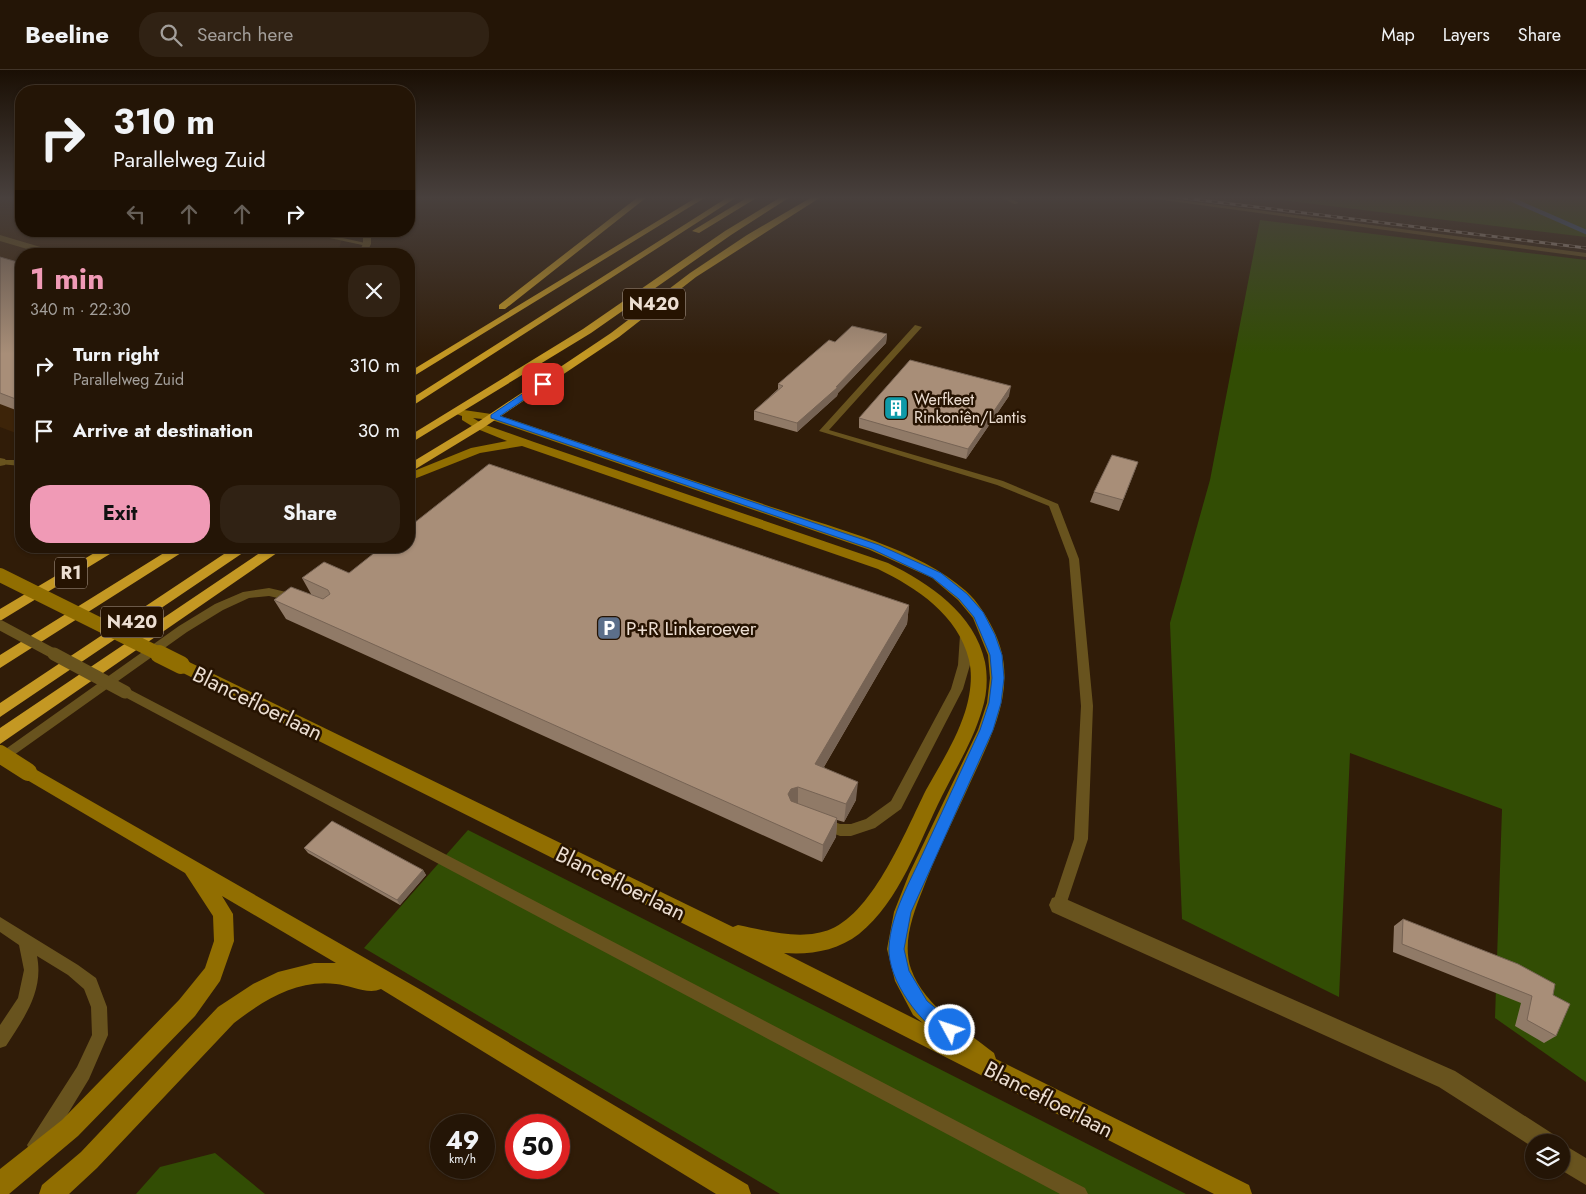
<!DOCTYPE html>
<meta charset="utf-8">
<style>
:root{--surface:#241506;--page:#302214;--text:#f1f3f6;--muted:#a39f9b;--line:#413428;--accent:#f09ab6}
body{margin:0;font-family:Jost,sans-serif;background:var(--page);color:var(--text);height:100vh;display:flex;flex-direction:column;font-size:19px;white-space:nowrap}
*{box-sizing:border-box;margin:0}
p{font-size:16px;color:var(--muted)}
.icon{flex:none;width:28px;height:28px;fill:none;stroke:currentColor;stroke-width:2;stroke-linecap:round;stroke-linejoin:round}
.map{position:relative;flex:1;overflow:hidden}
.panel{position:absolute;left:15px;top:178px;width:400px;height:305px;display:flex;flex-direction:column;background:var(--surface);border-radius:20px;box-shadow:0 1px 4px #0004,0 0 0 1px var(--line)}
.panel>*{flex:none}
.hud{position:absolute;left:15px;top:15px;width:400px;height:152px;border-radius:20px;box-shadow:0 1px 4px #0004,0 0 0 1px var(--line);background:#241506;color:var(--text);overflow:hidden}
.buttons{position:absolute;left:1525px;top:1064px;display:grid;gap:10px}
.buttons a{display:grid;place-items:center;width:45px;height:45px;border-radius:50%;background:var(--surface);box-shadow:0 1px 4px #0004,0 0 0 1px var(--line);font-size:25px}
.speed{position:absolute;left:430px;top:1044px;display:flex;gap:10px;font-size:25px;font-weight:700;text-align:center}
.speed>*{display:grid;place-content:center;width:65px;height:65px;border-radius:50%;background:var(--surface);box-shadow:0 1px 4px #0004,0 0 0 1px var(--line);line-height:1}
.speed small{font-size:12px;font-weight:400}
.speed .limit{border:8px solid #d22;background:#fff;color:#111}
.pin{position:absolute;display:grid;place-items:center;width:42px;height:42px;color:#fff;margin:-21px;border-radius:10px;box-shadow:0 2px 8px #0006}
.me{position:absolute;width:55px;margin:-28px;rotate:310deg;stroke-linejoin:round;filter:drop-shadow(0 0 4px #0008)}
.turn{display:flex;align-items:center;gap:18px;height:105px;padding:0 15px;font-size:22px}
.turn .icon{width:65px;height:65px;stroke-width:2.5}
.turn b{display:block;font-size:35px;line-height:42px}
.lanes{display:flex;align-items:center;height:48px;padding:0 15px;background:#0003;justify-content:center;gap:25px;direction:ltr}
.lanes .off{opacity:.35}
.round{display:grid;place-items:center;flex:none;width:52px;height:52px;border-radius:20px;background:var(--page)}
.headline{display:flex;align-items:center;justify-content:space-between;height:85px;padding:0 15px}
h1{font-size:30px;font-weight:700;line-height:38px;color:var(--accent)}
.button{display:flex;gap:10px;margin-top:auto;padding:10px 15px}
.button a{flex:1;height:58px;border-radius:20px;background:var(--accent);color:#111;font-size:20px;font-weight:700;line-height:58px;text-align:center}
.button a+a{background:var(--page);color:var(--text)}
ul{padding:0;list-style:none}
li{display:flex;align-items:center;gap:15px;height:65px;padding:0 15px}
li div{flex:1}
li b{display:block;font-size:19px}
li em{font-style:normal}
header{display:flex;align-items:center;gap:30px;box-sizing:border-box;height:70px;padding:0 25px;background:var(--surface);border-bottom:1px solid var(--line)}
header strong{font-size:24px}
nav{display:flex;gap:28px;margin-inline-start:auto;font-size:18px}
.search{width:350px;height:45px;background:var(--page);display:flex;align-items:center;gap:12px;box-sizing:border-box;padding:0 18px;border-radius:20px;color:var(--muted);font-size:19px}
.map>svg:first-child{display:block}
.built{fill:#3d2409}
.green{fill:#324d04}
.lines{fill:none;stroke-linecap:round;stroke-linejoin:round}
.stream{stroke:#325d98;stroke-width:4.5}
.lane{fill:#68531e;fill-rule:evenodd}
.street{fill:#68531e;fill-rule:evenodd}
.secondary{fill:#916e01;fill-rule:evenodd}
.highway{fill:#c49823;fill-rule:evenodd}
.rail-casing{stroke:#ad9d8e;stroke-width:3}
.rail{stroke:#261301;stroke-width:2;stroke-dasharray:6;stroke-linecap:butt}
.lane-bridge-far1{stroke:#68531e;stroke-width:10}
.lane-bridge{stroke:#68531e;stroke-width:13}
.secondary-bridge-far1{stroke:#916e01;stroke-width:14}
.secondary-bridge{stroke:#916e01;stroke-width:18}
.wall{fill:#907a67}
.shaded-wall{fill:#766354}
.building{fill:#a88e78;stroke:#766354}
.route{fill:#1a73e8;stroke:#114b97}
.labels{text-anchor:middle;stroke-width:5;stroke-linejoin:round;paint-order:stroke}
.far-poi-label{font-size:16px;fill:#ecded2;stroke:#261301;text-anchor:start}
.shield{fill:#261301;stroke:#b1a193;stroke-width:1}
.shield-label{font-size:18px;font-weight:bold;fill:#ecded2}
.poi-label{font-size:19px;fill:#ecded2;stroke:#261301;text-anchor:start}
.near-street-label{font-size:22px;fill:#ecded2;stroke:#261301}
</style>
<header>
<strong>Beeline</strong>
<div class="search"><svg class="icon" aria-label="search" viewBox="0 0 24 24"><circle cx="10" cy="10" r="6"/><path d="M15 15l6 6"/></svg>Search here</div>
<nav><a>Map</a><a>Layers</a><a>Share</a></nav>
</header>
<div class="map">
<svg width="1586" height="1124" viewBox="0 0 1586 1124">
<rect width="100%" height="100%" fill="#301c08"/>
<path class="built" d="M0 127H21V161H341V172L337 184H21V365L0 357Z"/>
<path class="green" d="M1255 127H1586V167Z
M1260 150 1586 190V1012L1495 948 1502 739 1350 683 1339 927 1182 849 1170 553 1210 410Z
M468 760 1186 1124H780L364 878Z
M215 1083 265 1124H136L160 1097Z"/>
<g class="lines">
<path class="stream" d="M1506 127 1586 162"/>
<path class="lane" d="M1001 127H1008L1019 133 1014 134Z
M1141 127H1157L1586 183V187Z
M297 161H311L370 174 367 176Z
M915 255 922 257 829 360 1003 411 1058 434 1079 489 1093 636 1088 769 1066 835 1064 840 1059 842 1054 840 1052 835 1074 769 1081 636 1069 489 1049 436 997 415 819 361Z
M0 390H21V396L0 394Z
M269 518 299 525 300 528 295 532 269 526 249 528 223 540 187 562 0 695V683L179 556 215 534 243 522Z
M966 561 972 565 970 595 963 619 901 739 875 758 851 766H840L819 758 817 754 819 750 824 748 840 754H851L866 749 891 731 951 619 958 595 960 565Z
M125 617 1085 1118 1088 1124H1060L121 625 119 622 121 619Z
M0 847 78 895 96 908 107 937 108 965 89 1009 61 1055 42 1081 36 1084 30 1081 27 1075 77 997 92 965 91 937 84 919 68 905 37 886C44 921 24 948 6 976L0 978V955L18 928 24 900 19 875 0 862Z"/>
<path class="street" d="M363 161H371V174L366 184H358L363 174Z
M0 165 57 182 58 184H44L0 171Z
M0 388 5 389 7 392 5 395 0 396Z
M1059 826 1455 1001 1553 1064 1557 1072H1534V1078L1439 1017 1052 842 1049 835 1052 828Z
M1561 1073 1586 1088V1115L1561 1100Z"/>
<path class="secondary" d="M457 339 498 345C591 376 684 408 778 439 837 459 919 479 966 521 978 532 986 545 993 559 1020 612 994 661 971 711 955 747 937 782 923 819 913 844 902 873 911 899 924 936 965 960 994 983L996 989 1249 1115 1252 1124H1214L712 868 175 599 173 595 175 591H187L733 857 738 855C767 861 803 871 831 859 874 841 906 760 926 720 940 695 956 670 965 642 970 626 973 607 969 590 958 545 917 518 878 499L522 376 480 383 409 411V403L471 378 507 371 475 358 462 350V346L451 342ZM473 348 492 350 870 480 932 508 958 530 973 548 988 585 990 608 987 633 978 660 909 804 894 842 887 879 895 911 913 945 923 953 784 883C810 885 837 881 859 864 900 831 919 772 942 726 956 698 973 671 982 640 987 625 988 608 985 592 975 544 929 513 888 493L534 372 483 354Z
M28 695 421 920 748 1115 751 1124H716L381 919C368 925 350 915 336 914 297 909 264 930 234 953L97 1098 69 1124H39L42 1115 81 1082 218 937 253 914 278 902 314 893H336L222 826 233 844 234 871 220 911 195 946 78 1066 9 1124H0V1099L62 1050 179 930 205 898 214 871 213 846 185 803 22 707 19 702 22 697Z"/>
<path class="highway" d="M638 127H647L505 239H499V235Z
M697 127H706L409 309V302Z
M728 127H737L409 338V330Z
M748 127H758L699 163 692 161Z
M781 127H790L731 165 591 263 409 374V366L583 259 725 161Z
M812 127H821L696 207 619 267 483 358 409 403V394L475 354 611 263 690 203 747 165Z
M106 476H123L0 551V539Z
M175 476H192L0 598V585Z
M236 476H253L0 647V633Z
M270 476H287L0 674V658Z"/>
<defs>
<path id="rail" d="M1176 127 1586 178"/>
</defs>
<use href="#rail" class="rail-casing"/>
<use href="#rail" class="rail"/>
<path class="lane-bridge-far1" d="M0 555 56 585"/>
<path class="lane-bridge" d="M54 584 125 622"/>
<path class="secondary-bridge-far1" d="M0 505 161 585"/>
<path class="secondary-bridge" d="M159 584 181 595
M0 684 28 702"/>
</g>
<path class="wall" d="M0 187 21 193V342L0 334Z
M887 264 886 273 838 323 837 326 797 362 754 350V341L778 319V314L835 272Z
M1009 326 966 389 859 358V348Z
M1138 392 1119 441 1090 432 1094 422Z
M349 503 909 535 907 554 824 697 856 730 844 752 837 750 836 767 822 792 286 549 274 530 311 524 302 508Z
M304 778 423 800 426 805 400 835 308 783Z
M1403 849 1553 925 1556 966 1544 973 1515 956 1521 933 1393 882 1394 856Z"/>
<path class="shaded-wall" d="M887 264 886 273 838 323 837 326 797 362V353L836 317Z
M1011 316 1009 326 966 389 968 379Z
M1138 392 1134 403 1119 441 1123 430Z
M909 535 907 554 815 712V694Z
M858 712 856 730 844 752 846 734Z
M798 717V735L791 737 788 724 791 719Z
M837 748 836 767 822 792 823 775Z
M423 800 426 805 400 835 397 830Z"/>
<path class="building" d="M0 187 21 193V331L0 323Z
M852 256 887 264 836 317H838L797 353 754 341 783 316 778 314 829 270 835 272Z
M910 290 1011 316 968 379 859 348Z
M1112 385 1138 392 1123 430 1094 422Z
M489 394 909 535 815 694 858 712 846 734 798 717 791 719 788 724 791 731 837 748 823 775 274 530 291 517 323 529 330 524 328 520 302 508 324 492 349 503 383 476H409V457Z
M332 751 423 800 397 830 304 778Z
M1403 849 1518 894 1555 914 1553 925 1570 934 1556 966 1527 950 1532 926 1402 874Z"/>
<linearGradient id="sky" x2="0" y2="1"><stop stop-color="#1a0f04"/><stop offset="0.45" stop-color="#48403d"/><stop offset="1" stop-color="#48403d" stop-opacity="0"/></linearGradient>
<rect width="1586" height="284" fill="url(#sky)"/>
<path class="route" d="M540 312 547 314 500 346 879 475 941 503 967 524 983 542 995 565 1002 585 1004 608 1001 633 993 660 911 842 904 879 909 901 927 931 956 955 958 960 956 966 950 969C921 957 887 909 889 877 891 843 910 812 924 781 943 741 961 700 980 660L989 633 992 608 990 585 974 547 959 529 933 508 872 479 491 348V345Z"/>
<defs>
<symbol id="building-square" viewBox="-11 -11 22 22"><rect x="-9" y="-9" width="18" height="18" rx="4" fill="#0f9aa8" stroke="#261301"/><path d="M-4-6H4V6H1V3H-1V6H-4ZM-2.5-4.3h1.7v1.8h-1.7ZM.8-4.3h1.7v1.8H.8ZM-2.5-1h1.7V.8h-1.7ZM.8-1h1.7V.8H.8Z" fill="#fff"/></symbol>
<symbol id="parking-square" viewBox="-11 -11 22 22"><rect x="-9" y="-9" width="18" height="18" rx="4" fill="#5c6f8a" stroke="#261301"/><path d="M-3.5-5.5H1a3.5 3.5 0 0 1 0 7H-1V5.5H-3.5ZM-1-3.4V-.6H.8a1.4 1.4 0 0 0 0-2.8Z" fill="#fff"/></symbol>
</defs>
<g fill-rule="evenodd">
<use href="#building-square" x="882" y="324" width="28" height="28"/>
<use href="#parking-square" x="595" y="544" width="28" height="28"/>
</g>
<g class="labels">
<g class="far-poi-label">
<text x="914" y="335">Werfkeet<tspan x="914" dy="18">Rinkoniên/Lantis</tspan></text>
</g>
<g class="shield">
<rect x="623" y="218.5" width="62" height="31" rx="4"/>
<rect x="55" y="487.5" width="32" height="31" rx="4"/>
<rect x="101" y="536.5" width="62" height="31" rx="4"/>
</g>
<g class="shield-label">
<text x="654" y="240">N420</text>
<text x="71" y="509">R1</text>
<text x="132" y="558">N420</text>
</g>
<g class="poi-label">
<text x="626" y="565">P+R Linkeroever</text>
</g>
<g class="near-street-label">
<text transform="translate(258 633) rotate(26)" y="8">Blancefloerlaan</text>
<text transform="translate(621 813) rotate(26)" y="8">Blancefloerlaan</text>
<text transform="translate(1049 1029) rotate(27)" y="8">Blancefloerlaan</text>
</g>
</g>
</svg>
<div class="buttons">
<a><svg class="icon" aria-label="layers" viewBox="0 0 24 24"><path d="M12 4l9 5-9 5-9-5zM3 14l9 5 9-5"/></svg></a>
</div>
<div class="speed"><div>49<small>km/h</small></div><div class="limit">50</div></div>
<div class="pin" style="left:543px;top:314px;background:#d93025"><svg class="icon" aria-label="arrive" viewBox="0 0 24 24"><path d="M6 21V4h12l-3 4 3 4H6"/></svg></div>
<svg class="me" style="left:950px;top:960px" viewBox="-20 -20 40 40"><circle r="17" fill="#1a73e8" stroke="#fff" stroke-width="3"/><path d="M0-11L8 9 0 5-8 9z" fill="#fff"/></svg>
<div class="hud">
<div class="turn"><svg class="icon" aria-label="right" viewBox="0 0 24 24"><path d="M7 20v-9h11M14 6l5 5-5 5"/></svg><div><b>310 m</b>Parallelweg Zuid</div></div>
<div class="lanes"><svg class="icon off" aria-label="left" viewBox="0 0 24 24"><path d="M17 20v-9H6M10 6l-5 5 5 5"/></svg><svg class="icon off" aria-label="ahead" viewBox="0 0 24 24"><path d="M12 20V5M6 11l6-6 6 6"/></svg><svg class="icon off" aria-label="ahead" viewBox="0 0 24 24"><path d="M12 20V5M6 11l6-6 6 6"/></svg><svg class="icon" aria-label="right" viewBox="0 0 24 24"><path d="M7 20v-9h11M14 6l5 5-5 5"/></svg></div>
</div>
<section class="panel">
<div class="headline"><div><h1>1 min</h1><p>340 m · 22:30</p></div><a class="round"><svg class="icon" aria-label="close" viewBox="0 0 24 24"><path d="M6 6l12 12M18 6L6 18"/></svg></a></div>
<ul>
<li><svg class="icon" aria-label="right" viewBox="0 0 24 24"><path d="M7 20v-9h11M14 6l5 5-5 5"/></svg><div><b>Turn right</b><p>Parallelweg Zuid</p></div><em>310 m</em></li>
<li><svg class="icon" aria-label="arrive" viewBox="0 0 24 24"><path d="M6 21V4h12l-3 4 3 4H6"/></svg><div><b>Arrive at destination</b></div><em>30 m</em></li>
</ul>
<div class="button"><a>Exit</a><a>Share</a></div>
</section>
</div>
